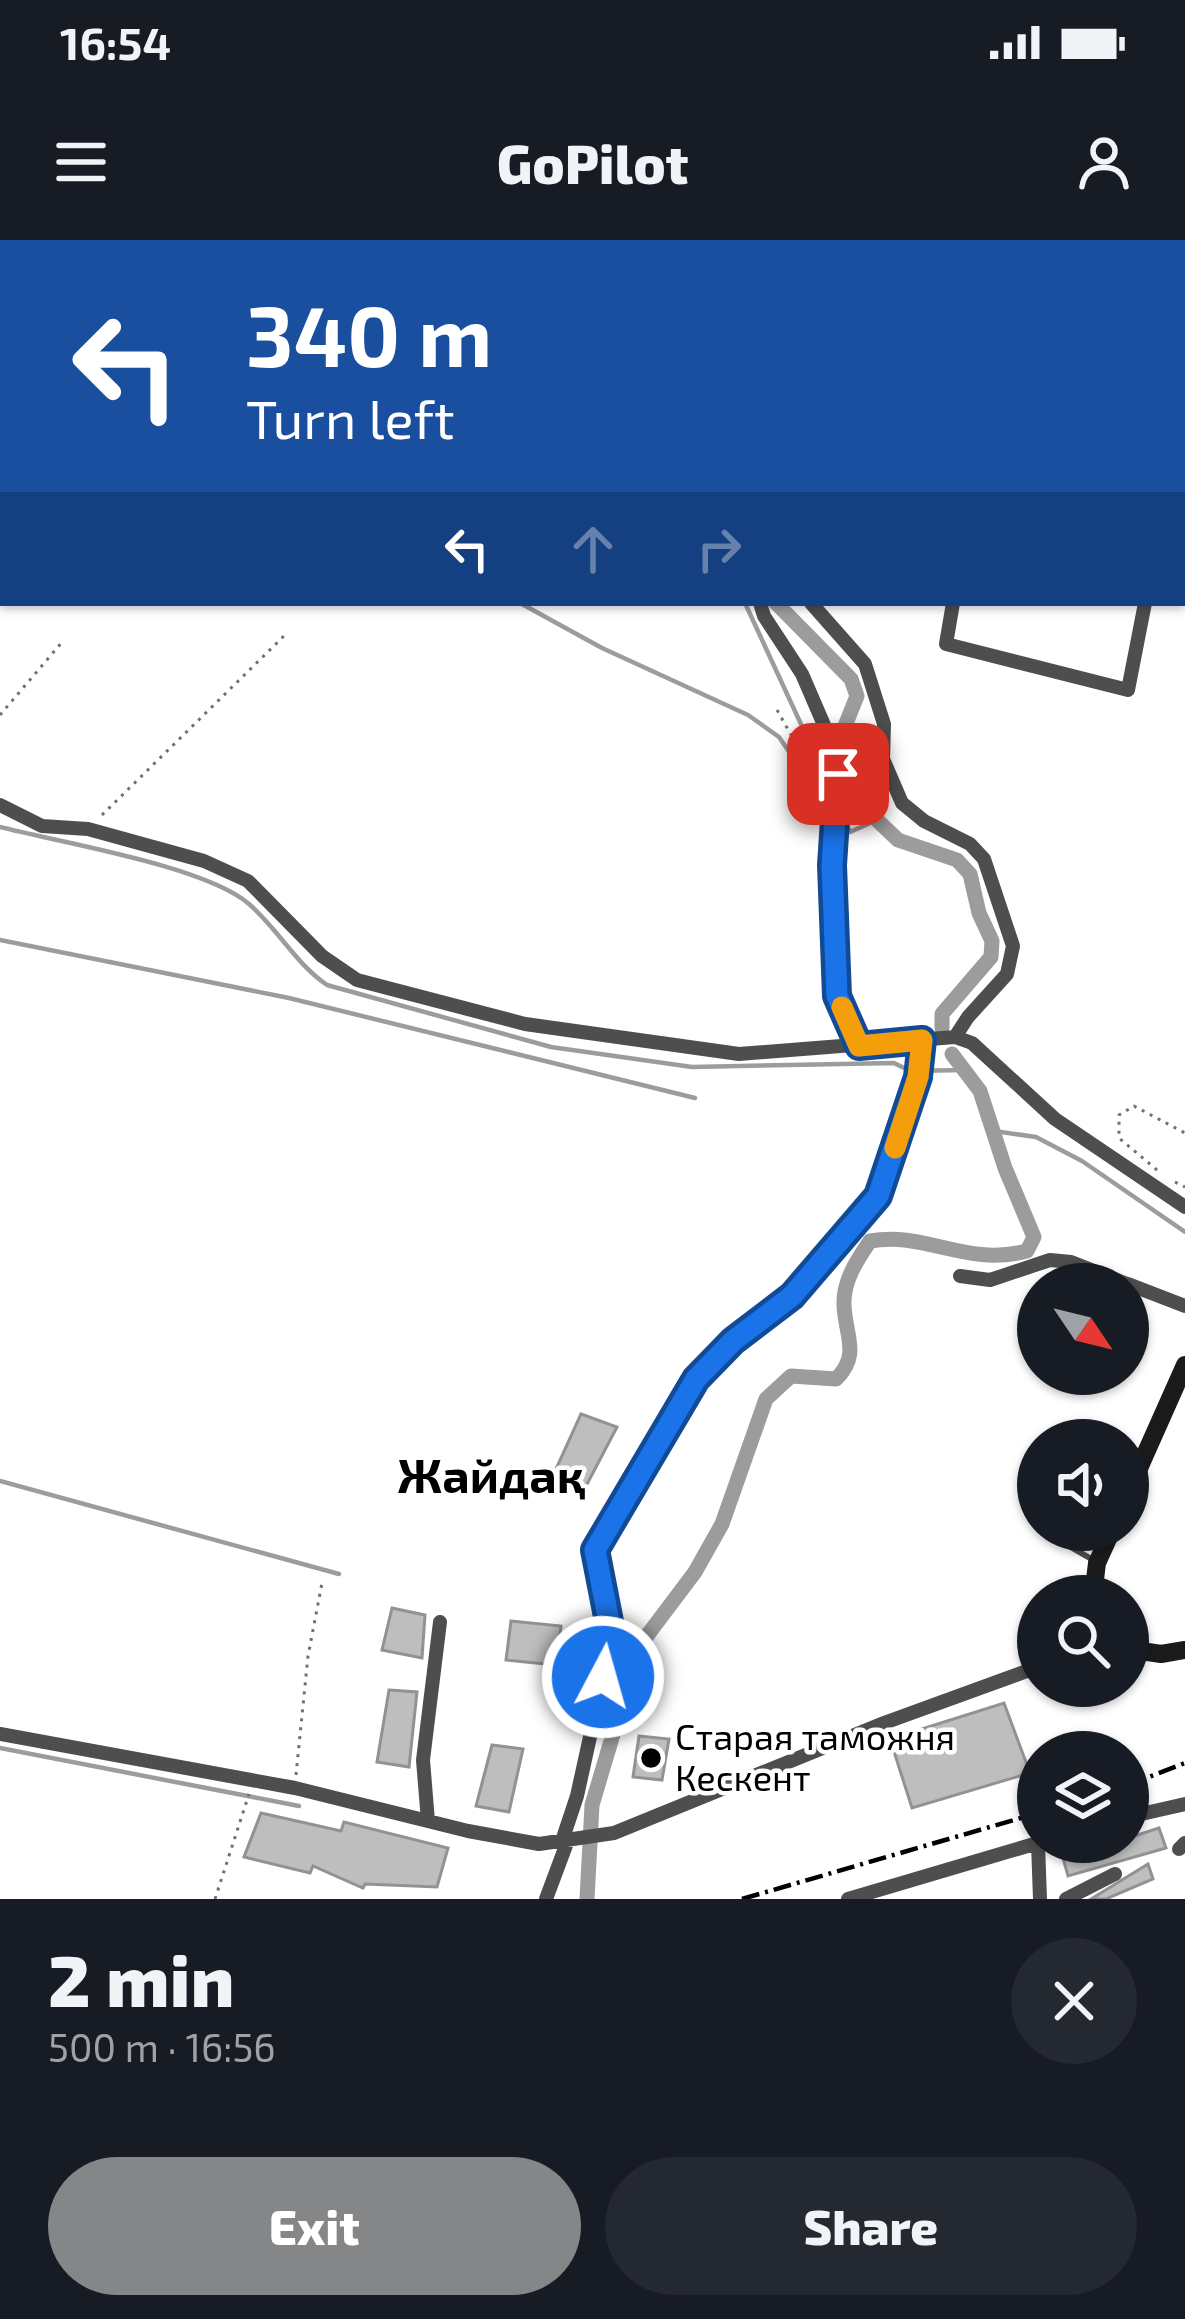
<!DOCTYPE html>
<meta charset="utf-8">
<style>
:root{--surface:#171b24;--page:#242831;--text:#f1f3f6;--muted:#9ea1a6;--accent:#858687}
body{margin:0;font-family:"Exo 2",sans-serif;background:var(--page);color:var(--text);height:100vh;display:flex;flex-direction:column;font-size:45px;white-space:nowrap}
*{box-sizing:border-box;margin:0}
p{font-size:39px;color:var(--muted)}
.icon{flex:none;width:66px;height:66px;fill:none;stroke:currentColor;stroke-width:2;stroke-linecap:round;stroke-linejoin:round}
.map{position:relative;height:1659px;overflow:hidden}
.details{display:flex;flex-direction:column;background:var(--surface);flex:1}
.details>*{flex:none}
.banner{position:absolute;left:0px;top:0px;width:1185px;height:366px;box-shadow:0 3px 9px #0004;background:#1a4fa0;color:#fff;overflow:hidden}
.needle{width:78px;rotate:125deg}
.tools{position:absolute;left:1017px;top:1023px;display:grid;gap:24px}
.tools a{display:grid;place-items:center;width:132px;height:132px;border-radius:50%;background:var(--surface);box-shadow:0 3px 9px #0004;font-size:60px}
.pin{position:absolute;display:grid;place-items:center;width:102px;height:102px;color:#fff;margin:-51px;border-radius:24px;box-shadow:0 6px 18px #0006}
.me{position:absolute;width:132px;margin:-66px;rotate:6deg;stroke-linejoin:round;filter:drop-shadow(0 0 9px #0008)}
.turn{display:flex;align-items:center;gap:42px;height:252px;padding:0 48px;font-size:54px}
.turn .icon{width:156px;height:156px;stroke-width:2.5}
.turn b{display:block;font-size:84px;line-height:102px}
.lanes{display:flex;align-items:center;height:114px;padding:0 48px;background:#0003;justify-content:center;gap:60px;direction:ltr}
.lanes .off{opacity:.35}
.round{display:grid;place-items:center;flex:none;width:126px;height:126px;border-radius:63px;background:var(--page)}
.head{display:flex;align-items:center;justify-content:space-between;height:204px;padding:0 48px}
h1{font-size:72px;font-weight:800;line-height:90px}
.cta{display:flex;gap:24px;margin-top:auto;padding:24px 48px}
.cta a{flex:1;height:138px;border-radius:72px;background:var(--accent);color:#fff;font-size:48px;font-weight:800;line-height:138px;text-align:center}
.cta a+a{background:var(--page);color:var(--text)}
.status{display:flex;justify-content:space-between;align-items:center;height:84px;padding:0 60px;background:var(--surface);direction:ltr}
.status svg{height:33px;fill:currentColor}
header{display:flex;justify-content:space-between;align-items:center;height:156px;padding:0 48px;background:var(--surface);font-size:54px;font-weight:800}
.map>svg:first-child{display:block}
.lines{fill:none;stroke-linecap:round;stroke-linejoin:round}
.stream{stroke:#9c9c9c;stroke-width:4.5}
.canal{stroke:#9c9c9c;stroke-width:15}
.building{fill:#bebebe;stroke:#929292;stroke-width:3}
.path{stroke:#707070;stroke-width:3;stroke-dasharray:3 6;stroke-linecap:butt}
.service{stroke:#4e4e4e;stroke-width:6}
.minor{stroke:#4e4e4e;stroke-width:14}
.secondary{stroke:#1b1b1b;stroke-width:18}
.rail{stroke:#000;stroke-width:4.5;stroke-dasharray:18 6 3 6;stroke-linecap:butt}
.route-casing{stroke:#114b97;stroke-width:30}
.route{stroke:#1a73e8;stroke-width:21}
.slow{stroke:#f59e0b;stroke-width:21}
.poi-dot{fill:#000;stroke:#fff;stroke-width:4.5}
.labels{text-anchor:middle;stroke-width:9;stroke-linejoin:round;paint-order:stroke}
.poi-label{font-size:36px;fill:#000;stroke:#fff;text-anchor:start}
.district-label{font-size:48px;font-weight:bold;fill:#000;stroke:#fff}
</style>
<div class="status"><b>16:54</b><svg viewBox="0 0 49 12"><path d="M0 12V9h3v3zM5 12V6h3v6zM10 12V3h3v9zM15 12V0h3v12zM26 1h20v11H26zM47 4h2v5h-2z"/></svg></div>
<header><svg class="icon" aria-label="menu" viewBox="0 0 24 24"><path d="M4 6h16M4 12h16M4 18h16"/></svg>GoPilot<svg class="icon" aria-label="person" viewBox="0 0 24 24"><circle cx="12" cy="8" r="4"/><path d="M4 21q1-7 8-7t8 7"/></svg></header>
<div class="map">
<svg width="1185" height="1659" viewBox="0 0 1185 1659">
<rect width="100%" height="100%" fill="#fff"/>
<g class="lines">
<path class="stream" d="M728 0 729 3
M0 222 3 223
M520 363 602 408 748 475 779 497 796 522 824 582 850 592 877 580
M745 363 831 549
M840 570 850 592
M0 587C62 603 205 626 249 664 278 689 295 723 327 745L551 807 692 827 894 823 910 831 964 830
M0 700 289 758 695 858
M994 891 1036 897 1082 921 1185 992
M0 1241 339 1334
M0 1508 299 1566"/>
<path class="canal" d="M766 0V3
M776 363 851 439 857 456 845 486 846 513 857 544 877 580 898 600 957 620 970 634 979 673 992 701 991 717 942 774V788
M587 1659 592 1565 614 1491 616 1447 634 1413 695 1332 722 1284 766 1159 791 1136 836 1139C861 1115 845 1095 844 1065 843 1041 857 1020 870 1001 925 991 966 1027 1027 1011L1034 997 1005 928 980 851 952 814"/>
</g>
<path class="building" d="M581 1174 617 1187 584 1250 551 1240Z
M392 1368 425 1375 422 1418 382 1410Z
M511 1381 561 1386 556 1425 506 1420Z
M389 1450 417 1452 409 1527 377 1522Z
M1004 1463 1030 1533 912 1568 890 1499Z
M639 1496 669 1499 662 1540 633 1537Z
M492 1505 523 1509 509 1572 476 1566Z
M261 1573 341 1591 344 1582 448 1608 437 1647 365 1644 363 1648 313 1626 310 1633 244 1617Z
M1159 1588 1166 1608 1068 1636 1063 1618 1071 1616 1067 1602H1098L1100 1607 1128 1602V1598Z
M1148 1624 1153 1639 1106 1659H1091Z"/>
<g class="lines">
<path class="path" d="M1182 214 1185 211
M777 470 822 550
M0 475 63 401
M102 575 284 396
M1157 930 1119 898V875L1134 866 1185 893
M1175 942 1185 947
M296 1535 308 1416 322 1343
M215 1659 249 1554"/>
<path class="service" d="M1041 1290 1095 1321"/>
<path class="minor" d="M746 0V3
M794 0V3
M1067 3V0
M1182 116H1185
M760 363 764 376 802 434 824 485 838 534 832 625 837 756 859 807
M811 363 865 424 884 484 883 519 902 563 924 581 970 604 984 619 1013 706 1007 734 968 777 955 797
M953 363 946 404 1128 450 1145 363
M0 565 42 586 88 589 204 621 248 641 322 716 357 740 525 784 739 814 955 797 972 803 1055 879 1185 967
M960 1036 990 1040 1050 1020 1071 1022 1127 1044
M1128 1044 1185 1066
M0 1494 295 1548 468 1591 539 1604 614 1593 884 1483 1038 1427
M1128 1577 1185 1564
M428 1581 423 1520 440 1382
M562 1601 577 1556 612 1397 595 1309 696 1139 733 1101 792 1056 878 956 918 837 922 800
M1038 1604 1040 1659
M1179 1609 1185 1603
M546 1659 568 1600
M848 1659 1041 1602
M1066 1659 1115 1634"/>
<path class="secondary" d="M1128 1253 1185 1125
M1093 1356 1097 1323 1112 1290
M1128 1409 1161 1414 1185 1410"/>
<path class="rail" d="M1128 1545 1185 1523
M742 1659 1038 1573"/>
</g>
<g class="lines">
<defs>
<path id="route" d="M603 1437 612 1397 595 1310 696 1139 733 1101 792 1056 878 956 918 837 922 800 859 806 837 756 832 625 838 534"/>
</defs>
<use href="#route" class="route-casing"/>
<use href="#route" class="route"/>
<path class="slow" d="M842 767 859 806 922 800 918 837 895 908"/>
</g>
<circle class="poi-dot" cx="651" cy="1518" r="12"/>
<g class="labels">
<g class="poi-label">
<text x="675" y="1510">Старая таможня<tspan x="675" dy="41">Кескент</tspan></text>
</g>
<g class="district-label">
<text x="491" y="1253">Жайдақ</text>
</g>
</g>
</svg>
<div class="tools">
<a><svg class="needle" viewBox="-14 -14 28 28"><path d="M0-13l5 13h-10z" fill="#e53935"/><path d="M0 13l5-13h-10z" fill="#9ea1a6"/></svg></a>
<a><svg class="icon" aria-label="sound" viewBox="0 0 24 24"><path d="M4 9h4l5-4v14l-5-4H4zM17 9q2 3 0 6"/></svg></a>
<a><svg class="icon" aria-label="search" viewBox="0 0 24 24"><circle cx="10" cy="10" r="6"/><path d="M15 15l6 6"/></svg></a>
<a><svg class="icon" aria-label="layers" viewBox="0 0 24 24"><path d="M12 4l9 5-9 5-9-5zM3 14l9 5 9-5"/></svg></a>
</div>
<div class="pin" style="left:838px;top:534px;background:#d93025"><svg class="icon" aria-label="arrive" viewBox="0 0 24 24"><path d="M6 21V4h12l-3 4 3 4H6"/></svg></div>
<svg class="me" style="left:603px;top:1437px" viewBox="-20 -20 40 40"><circle r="17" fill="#1a73e8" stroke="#fff" stroke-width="3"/><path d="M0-11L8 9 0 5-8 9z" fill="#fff"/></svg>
<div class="banner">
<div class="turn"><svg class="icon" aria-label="left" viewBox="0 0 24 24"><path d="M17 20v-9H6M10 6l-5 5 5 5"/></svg><div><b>340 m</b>Turn left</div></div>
<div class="lanes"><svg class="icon" aria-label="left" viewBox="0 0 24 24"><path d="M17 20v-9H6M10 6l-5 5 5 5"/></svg><svg class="icon off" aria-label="ahead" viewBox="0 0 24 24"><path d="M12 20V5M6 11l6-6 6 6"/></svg><svg class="icon off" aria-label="right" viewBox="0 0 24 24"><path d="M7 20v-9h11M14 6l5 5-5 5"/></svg></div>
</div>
</div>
<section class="details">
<div class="head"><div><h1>2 min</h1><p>500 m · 16:56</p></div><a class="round"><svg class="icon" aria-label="close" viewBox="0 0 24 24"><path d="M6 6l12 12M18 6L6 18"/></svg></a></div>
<div class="cta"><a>Exit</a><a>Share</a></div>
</section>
